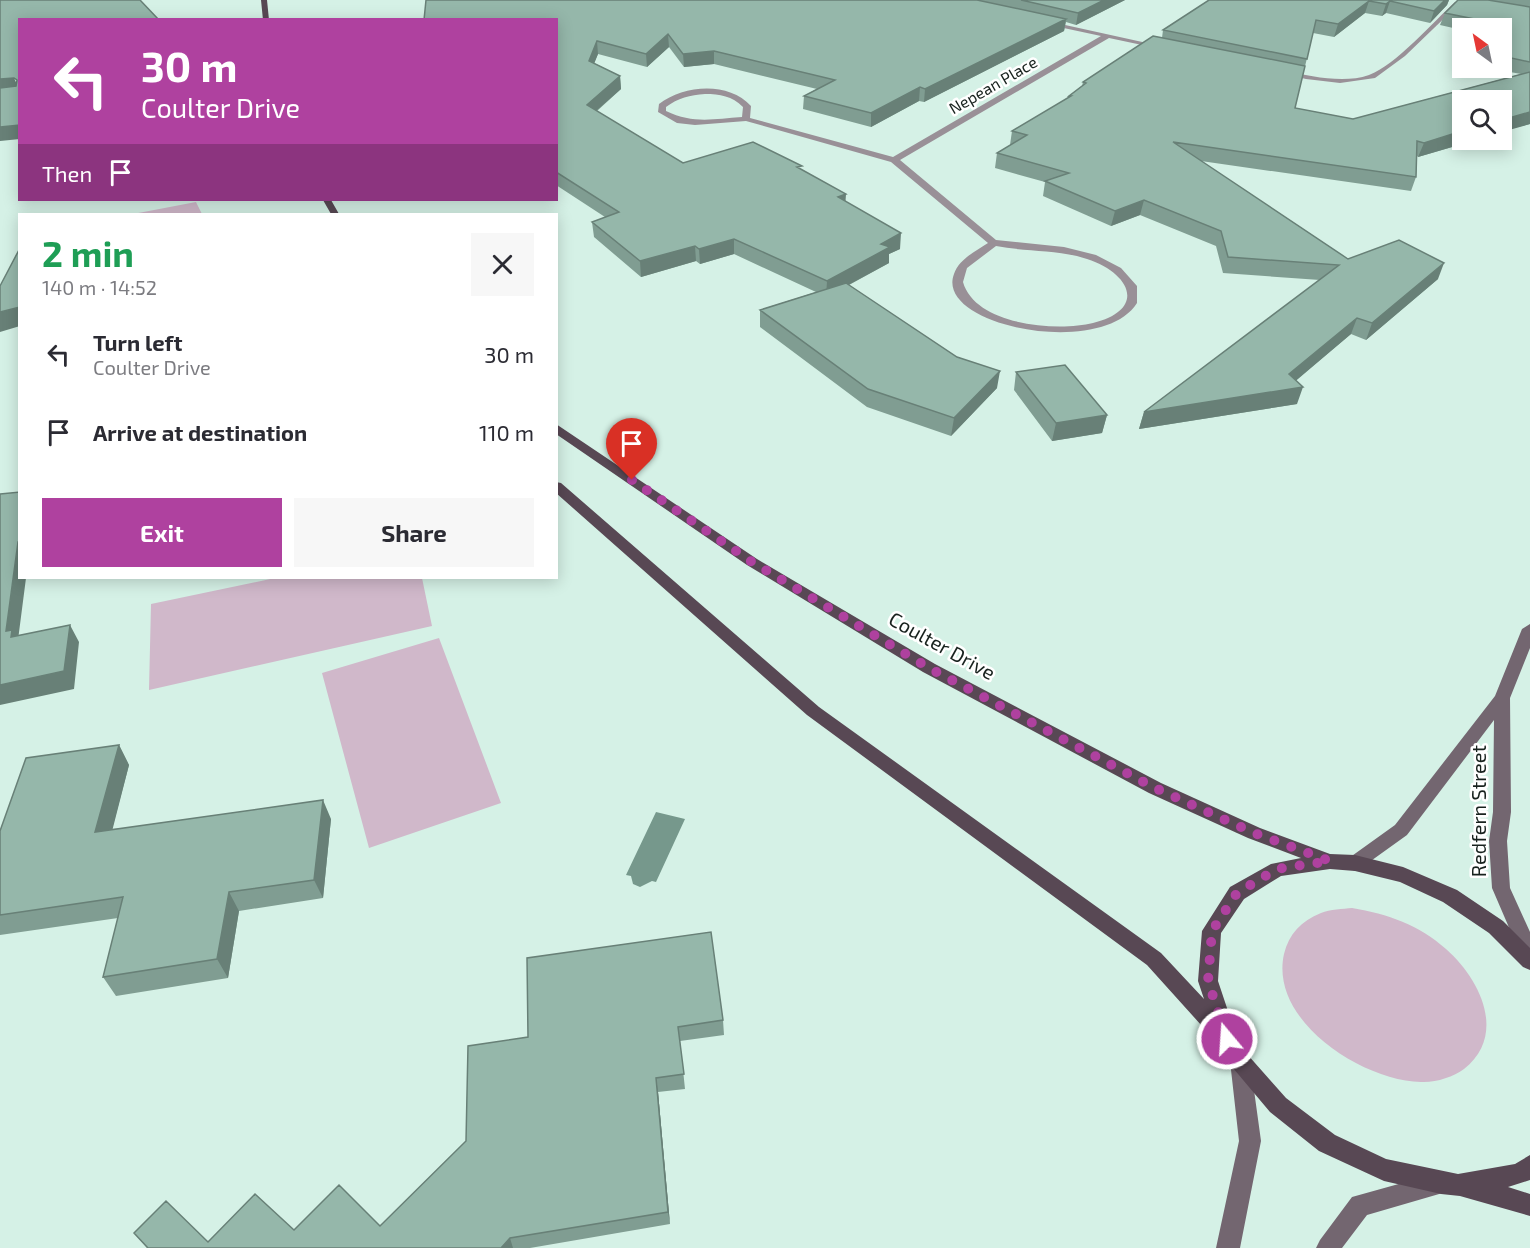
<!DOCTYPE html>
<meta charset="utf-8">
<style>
:root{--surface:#fff;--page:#f7f7f7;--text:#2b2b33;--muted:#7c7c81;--accent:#af419f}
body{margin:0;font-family:"Exo 2",sans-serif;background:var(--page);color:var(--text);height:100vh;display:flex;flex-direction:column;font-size:22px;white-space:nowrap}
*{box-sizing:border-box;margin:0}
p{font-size:20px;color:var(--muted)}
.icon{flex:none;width:33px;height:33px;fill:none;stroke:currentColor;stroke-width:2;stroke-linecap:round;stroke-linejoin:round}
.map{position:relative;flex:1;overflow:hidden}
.details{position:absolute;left:18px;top:213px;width:540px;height:366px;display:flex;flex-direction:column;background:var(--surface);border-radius:0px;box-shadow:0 3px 15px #0003}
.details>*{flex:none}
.hud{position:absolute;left:18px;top:18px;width:540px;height:183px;border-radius:0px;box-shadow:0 3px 15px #0003;background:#af419f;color:#fff;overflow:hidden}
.needle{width:39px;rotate:327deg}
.tools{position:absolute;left:1452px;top:18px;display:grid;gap:12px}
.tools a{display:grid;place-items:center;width:60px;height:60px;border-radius:0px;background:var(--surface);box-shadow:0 3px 15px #0003;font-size:30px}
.pin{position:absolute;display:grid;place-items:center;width:51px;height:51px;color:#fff;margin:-62px -26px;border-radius:50% 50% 50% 0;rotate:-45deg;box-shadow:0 0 6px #0007}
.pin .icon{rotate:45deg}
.me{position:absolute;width:66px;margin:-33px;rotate:342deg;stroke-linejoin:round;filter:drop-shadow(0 0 4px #0008)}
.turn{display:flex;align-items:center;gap:21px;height:126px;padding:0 24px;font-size:27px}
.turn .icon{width:78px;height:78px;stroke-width:2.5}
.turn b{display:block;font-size:42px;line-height:51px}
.then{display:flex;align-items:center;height:57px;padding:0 24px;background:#0003;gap:12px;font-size:22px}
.round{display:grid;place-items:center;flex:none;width:63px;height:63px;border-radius:0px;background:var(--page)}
.overview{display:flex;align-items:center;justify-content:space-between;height:102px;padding:0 24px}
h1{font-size:36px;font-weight:700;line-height:45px;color:#1e9e55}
.action{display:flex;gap:12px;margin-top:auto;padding:12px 24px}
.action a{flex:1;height:69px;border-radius:0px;background:var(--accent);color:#fff;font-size:24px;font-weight:700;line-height:69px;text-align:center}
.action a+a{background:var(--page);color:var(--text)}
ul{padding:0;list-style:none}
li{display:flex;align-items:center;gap:18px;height:78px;padding:0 24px}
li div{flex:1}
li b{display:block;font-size:22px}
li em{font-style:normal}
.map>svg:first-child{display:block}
.green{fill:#d0b8ca}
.water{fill:#76988c}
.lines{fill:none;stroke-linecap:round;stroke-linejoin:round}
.minor{fill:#999097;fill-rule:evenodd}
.secondary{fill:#736670;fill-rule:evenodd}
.primary{fill:#584854;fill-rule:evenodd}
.wall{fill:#809d92}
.shaded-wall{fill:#688077}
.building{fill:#95b7aa;stroke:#688077;stroke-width:1.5}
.route{stroke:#af419f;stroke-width:10;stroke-dasharray:0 18}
.labels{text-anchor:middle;stroke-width:5;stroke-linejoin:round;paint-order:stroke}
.far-street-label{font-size:16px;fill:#18221e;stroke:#fff}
.street-label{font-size:20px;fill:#18221e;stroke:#fff}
</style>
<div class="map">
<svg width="1530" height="1248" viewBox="0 0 1530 1248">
<rect width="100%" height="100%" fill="#d5f1e6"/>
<path class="green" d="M196 202 202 214H133Z
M275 578H422L432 626 149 690 151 604Z
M439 638 501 803 369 848 322 673Z
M1352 908C1388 914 1419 925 1446 949 1481 980 1507 1035 1464 1069 1453 1077 1435 1083 1421 1082 1363 1081 1269 1021 1284 954 1289 934 1301 921 1321 913 1330 909 1343 909 1352 908Z"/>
<path class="water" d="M656 812 685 819 656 882 652 881 640 887 633 884 631 876 626 875Z"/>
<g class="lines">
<path class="minor" d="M1455 2 1460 3 1405 56 1375 78 1340 83 1306 79 1281 73 1285 71C1311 76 1343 84 1369 75 1396 65 1433 22 1455 2Z
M1047 21 1165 47 1161 49 1109 38 900 160 996 240 1064 247 1096 255 1121 268 1137 286V303C1102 359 934 326 954 274 959 259 976 251 988 243L891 162 746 121 695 125 677 123 658 112 659 104C684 85 728 81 751 106L750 118 893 157 1101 36 1045 24ZM705 94C720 94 732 96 743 107L742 117C713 119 693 124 666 111V107C678 98 690 95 705 94ZM996 246C1026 252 1057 249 1087 259 1130 273 1148 309 1093 323 1056 332 975 325 963 282L967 268Z"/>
<path class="secondary" d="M1530 624V648L1510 698 1511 812 1507 841 1510 888 1530 932V963L1523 960 1492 888 1489 841 1493 812 1494 720 1407 835 1361 868 1355 871 1349 868 1346 863 1349 858 1395 825 1495 696 1522 629Z
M1240 1051 1247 1054 1250 1061 1261 1141 1240 1248H1216L1239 1141 1230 1061 1233 1054Z
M1438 1173 1446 1176 1449 1184 1446 1192 1367 1215 1342 1248H1316L1320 1240 1352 1197Z"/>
<path class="primary" d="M261 0H267L269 20H263Z
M323 200H331L339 214H331Z
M556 424 757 559 935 664 1161 783 1260 828 1330 854 1355 855 1403 867 1457 890 1503 921 1530 948V970L1523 967 1489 933 1443 902 1400 882 1355 871 1330 869 1281 876 1244 899 1221 933 1218 981 1236 1035 1247 1054 1286 1098 1335 1135 1386 1159 1458 1174 1515 1164 1530 1155V1180L1508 1187 1530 1194V1216L1460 1196 1441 1194 1384 1181 1319 1151 1270 1112 1233 1068 1220 1046 1147 965 807 715 556 493V482L561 483 819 707 1161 953 1204 999 1198 981 1202 931 1230 887 1271 864 1301 858 1248 838 1149 793 923 672 747 565 556 434Z"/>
</g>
<path class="wall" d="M426 0H1125L1076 25 1066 22 1064 31 924 102 919 101 871 127 803 109 804 96 817 89 714 64 684 67 669 47 647 67 598 54 594 63 620 76 621 89 597 111 683 163 802 170 846 202 900 249 889 254V263L849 285 997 388 951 436 867 407 760 327V310L816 292 734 254 700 264 696 261 641 277 594 237 592 222 605 217 556 185V20Z
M1209 0H1449L1447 5 1430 23 1386 13 1382 16 1365 13 1334 37 1313 33 1295 108 1353 119 1521 74 1488 68H1502V28H1462V30L1440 25 1445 13 1458 0H1530V124L1462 140H1476L1418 157 1417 156 1416 177 1411 191 1201 161 1348 259 1438 279 1366 340 1351 334 1296 380 1297 404 1139 429 1144 412 1320 280 1223 273 1216 246 1140 215 1111 226 1043 196 1045 182 995 168 997 153 1010 145 1012 131 1069 98V96L1082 86 1083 82 1162 38 1163 30Z
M1462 47V62L1456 61 1461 49Z
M1016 372 1107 415 1102 433 1052 441 1014 390Z
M119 745 129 765 112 829 331 819 323 898 239 911 228 978 116 996 103 977 118 918 0 935V831Z
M723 1020 724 1035 680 1041 685 1089 658 1092 670 1224 530 1248H147L134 1233 208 1242 294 1230 380 1226 466 1141 528 1037Z"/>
<path class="shaded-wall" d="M1104 0H1125L1076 25 1078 13Z
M1445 0H1449L1447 5 1430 23 1434 11Z
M1369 1 1365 13 1334 37 1338 24Z
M1390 1 1386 13 1382 16 1386 4Z
M1066 19 1064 31 924 102 925 89Z
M668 34 669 47 647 67 646 54Z
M597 41 598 54 590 74 589 61Z
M714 51V64L684 67 683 54Z
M620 76 621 89 588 118 587 105Z
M14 78 20 91 0 93V79Z
M920 87 919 101 871 127V113Z
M1530 112V124L1502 132V120Z
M20 125V139L0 141V127Z
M1462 131V140H1476L1418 157 1424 143Z
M846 194 845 209 838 197Z
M1144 200 1140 215 1111 226 1115 211Z
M901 233 900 249 889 254V263L826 297 827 281 881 244Z
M734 239V254L700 264 699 249Z
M695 246 696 261 641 277 640 261Z
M1444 263 1438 279 1366 340 1372 323Z
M20 307V326L0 332V312Z
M1357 318 1351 334 1285 390 1303 387 1297 404 1139 429 1144 412 1289 374Z
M1000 371 997 388 951 436 954 418Z
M1107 415 1102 433 1052 441 1056 423Z
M18 542H20V578H26L18 640 22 648 6 631Z
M70 625 79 642 74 689 0 705V685Z
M119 745 129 765 107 851 95 832Z
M323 800 331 819 323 898 314 880Z
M229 892 239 911 228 978 217 959Z
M656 1078 658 1092 670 1224 668 1212Z
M510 1238 513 1248H501Z"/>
<path class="building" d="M0 0H140L159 20H20V125L0 127V88L16 86 17 80 14 78 0 79Z
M426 0H977L1066 19 925 89 920 87 871 113 804 96 835 80 714 51 683 54 668 34 646 54 597 41 589 61 620 76 587 105 683 163 753 142 802 166 797 167 846 194 838 197 901 233 881 244 890 247 827 281 734 239 699 249 695 246 640 261 592 222 619 212 556 172V20H424Z
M1021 0H1104L1078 13Z
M1209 0H1445L1434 11 1390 1 1386 4 1369 1 1338 24 1316 20 1307 59 1163 30Z
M1458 0H1488L1530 7V62L1502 56V28H1483L1489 22 1445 13Z
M1153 36 1305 66 1295 108 1353 119 1530 72V112L1502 120V100H1462V131L1424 143 1417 141 1416 177 1173 142 1348 259 1399 240 1444 263 1372 323 1357 318 1289 374 1303 387 1144 412 1339 265 1228 257 1221 231 1144 200 1115 211 1045 181 1069 173 997 153 1027 135 1012 131 1071 96H1069L1086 83 1083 82Z
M20 248V307L0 312V286Z
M846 283 957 357 1000 371 954 418 868 389 760 310Z
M1065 365 1107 415 1056 423 1016 372Z
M20 492V542H18L6 631 12 630 11 637 70 625 64 671 0 685V494Z
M119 745 95 832 323 800 314 880 229 892 217 959 103 977 123 897 0 915V831L26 758Z
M711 932 723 1020 678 1027 684 1074 656 1078 668 1212 510 1238 501 1248H148L134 1233 166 1201 208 1242 255 1194 294 1230 339 1185 380 1226 466 1141 468 1046 528 1037 527 958Z"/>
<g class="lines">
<path class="route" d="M632 480 752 562 929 668 1155 788 1254 833 1330 861 1277 869 1237 893 1212 931 1208 981 1227 1039"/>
</g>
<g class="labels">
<g class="far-street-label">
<text transform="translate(993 85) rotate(-30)" y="6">Nepean Place</text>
</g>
<g class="street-label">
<text transform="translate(942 646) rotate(29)" y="7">Coulter Drive</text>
<text transform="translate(1479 811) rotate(-90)" y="7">Redfern Street</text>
</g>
</g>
</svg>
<div class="tools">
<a><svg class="needle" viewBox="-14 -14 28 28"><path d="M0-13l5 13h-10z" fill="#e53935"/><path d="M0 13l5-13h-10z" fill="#7c7c81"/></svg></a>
<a><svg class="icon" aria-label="search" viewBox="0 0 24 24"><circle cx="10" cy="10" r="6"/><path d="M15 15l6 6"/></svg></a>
</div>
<div class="pin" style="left:632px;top:480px;background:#d93025"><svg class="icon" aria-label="arrive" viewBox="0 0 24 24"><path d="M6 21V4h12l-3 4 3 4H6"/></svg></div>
<svg class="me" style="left:1227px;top:1039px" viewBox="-20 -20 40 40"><circle r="17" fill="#af419f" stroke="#fff" stroke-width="3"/><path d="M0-11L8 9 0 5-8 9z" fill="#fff"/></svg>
<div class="hud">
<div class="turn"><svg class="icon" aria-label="left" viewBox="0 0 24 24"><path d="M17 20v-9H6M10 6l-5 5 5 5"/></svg><div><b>30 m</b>Coulter Drive</div></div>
<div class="then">Then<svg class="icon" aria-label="arrive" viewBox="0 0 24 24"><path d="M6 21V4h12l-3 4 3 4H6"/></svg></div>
</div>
<section class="details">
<div class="overview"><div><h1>2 min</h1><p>140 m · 14:52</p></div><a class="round"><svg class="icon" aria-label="close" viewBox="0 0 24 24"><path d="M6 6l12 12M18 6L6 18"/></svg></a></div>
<ul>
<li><svg class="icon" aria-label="left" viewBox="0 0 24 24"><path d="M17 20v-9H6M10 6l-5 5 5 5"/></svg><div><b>Turn left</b><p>Coulter Drive</p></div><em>30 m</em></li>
<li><svg class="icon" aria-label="arrive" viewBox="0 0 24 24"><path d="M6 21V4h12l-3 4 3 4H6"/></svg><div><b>Arrive at destination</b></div><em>110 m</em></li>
</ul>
<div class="action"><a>Exit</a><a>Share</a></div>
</section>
</div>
